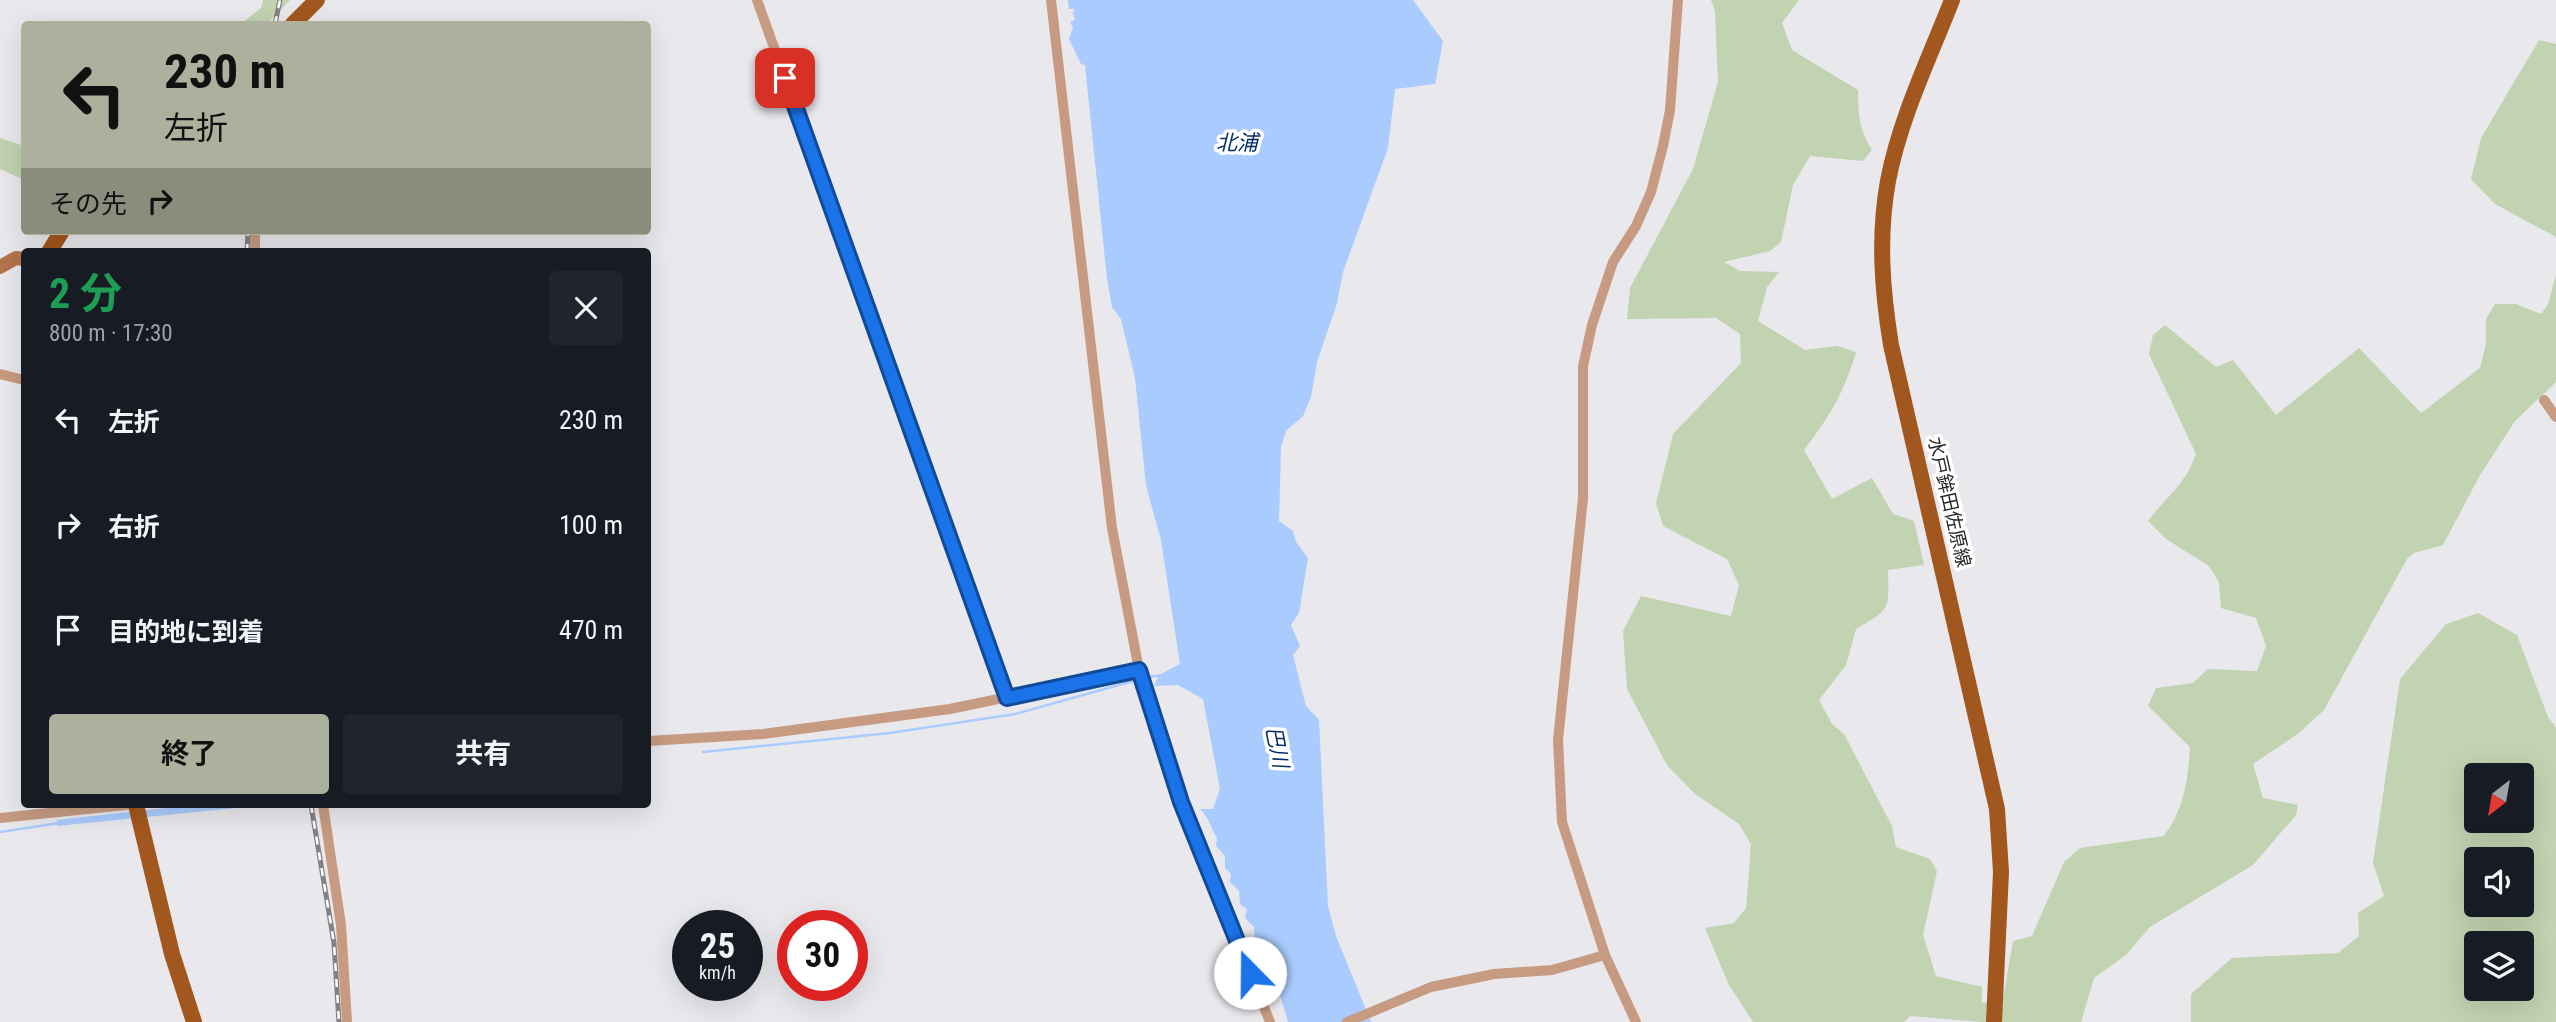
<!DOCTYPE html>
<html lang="ja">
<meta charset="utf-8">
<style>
:root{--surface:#171b24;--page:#20242c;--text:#f1f3f6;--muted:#9ea1a6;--accent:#adb09c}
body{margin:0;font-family:"Roboto Condensed","Noto Sans JP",sans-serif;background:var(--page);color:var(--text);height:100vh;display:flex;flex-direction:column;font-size:26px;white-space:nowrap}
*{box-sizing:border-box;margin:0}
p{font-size:23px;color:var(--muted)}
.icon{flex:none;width:38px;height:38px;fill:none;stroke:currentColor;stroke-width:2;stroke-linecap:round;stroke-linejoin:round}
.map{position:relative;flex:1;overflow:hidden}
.sheet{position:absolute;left:21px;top:248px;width:630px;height:560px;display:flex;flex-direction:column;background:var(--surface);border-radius:7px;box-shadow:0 7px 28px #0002}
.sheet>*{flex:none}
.banner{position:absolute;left:21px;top:21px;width:630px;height:214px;border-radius:7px;box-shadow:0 7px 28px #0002;background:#adb09c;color:#111;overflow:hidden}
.needle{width:46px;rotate:211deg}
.fabs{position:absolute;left:2464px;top:763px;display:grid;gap:14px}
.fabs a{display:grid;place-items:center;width:70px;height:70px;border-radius:7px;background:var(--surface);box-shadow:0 7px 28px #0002;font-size:35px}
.speed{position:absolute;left:672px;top:910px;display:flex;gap:14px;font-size:35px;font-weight:700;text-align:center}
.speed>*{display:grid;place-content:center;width:91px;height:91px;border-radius:50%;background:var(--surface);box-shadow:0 7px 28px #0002;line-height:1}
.speed small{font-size:18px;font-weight:400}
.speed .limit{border:10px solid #d22;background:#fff;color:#111}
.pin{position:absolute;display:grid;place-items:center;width:60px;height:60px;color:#fff;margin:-30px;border-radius:14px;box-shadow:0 4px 10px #0006}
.me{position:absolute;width:77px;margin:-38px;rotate:338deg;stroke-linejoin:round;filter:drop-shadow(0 0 5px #0008)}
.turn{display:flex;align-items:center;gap:24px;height:147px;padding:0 28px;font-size:32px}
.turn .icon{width:91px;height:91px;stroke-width:2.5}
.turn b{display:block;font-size:49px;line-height:60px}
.then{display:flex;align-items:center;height:66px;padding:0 28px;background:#0003;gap:14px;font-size:26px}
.round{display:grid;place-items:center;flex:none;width:74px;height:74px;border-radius:7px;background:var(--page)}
.overview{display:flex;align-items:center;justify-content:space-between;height:119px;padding:0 28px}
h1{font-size:42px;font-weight:700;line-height:52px;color:#1e9e55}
.cta{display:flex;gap:14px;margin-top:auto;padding:14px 28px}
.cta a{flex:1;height:80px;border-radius:7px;background:var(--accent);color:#111;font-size:28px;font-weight:700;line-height:80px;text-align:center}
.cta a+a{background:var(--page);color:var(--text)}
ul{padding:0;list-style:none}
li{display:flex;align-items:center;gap:21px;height:105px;padding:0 28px}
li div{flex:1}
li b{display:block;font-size:26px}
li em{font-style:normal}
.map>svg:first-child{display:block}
.green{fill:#c1d3b1;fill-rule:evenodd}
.water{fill:#a9cbfe}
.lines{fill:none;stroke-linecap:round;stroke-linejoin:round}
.stream{stroke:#a9cbfe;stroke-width:2.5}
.minor{stroke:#c69b81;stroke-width:10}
.secondary{stroke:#b2744c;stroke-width:14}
.primary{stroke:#a2571e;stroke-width:16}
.rail-casing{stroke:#828184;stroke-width:5}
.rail{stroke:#fff;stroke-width:2.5;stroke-dasharray:8;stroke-linecap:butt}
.route-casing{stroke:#114b97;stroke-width:18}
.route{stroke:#1a73e8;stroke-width:12}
.labels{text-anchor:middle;stroke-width:7;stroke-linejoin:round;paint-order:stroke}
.street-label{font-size:19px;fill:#282829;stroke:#fff}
.water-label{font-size:21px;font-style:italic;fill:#052e68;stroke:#fff}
</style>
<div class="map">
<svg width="2556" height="1022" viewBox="0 0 2556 1022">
<rect width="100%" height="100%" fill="#e9e8ec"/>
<path class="green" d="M263 0H290L267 24H241L261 8Z
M1711 0H1799L1782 23 1792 50 1858 90C1858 114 1859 129 1872 150L1863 161 1810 156 1793 185 1781 242 1770 251 1724 262 1740 271 1779 272 1767 287 1758 321 1805 350 1837 346 1856 352C1844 393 1830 416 1804 450L1832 499 1872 478 1893 514 1914 521 1924 565 1888 570C1889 610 1891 609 1856 629L1846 665 1819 700 1832 724 1844 734 1892 826 1896 847 1930 859 1937 871 1923 935 1936 976 1982 987V1003L2003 1000 2013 941 2032 936 2064 862 2080 848 2164 836C2184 809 2188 780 2190 747L2148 706 2156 688 2193 683 2208 669 2257 671 2266 646 2256 618 2221 608 2219 582 2209 566 2166 539 2148 521C2168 495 2185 485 2196 454L2149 354 2153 335 2165 325 2216 367 2233 360 2276 415 2359 348 2421 413 2480 368 2486 344V319L2495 304H2516L2541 314 2548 304 2556 275V382L2515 421 2480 475 2443 545 2414 553 2407 559 2324 710 2299 733 2253 764 2263 798 2298 805 2296 815 2253 865 2150 927 2126 955 2094 978 2081 1022H1981L1910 1016 1904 1022H1753L1729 985 1705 928 1734 923 1746 908 1751 844 1739 824 1695 794 1667 765 1627 689 1623 631 1641 596 1731 616 1739 585 1727 559 1663 526 1656 503 1673 434 1741 363 1740 334 1716 318 1627 319 1630 288 1693 169 1718 82 1715 11Z
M2539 40 2556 44V237L2495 204 2471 179 2481 138Z
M0 138 24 146V180L0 169Z
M2478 613 2517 635 2548 717 2556 728V1022H2191V994L2232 958 2338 953 2359 936 2358 913 2384 896 2373 863 2400 679 2446 624ZM2522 775V821H2476V775ZM2522 859V905H2476V859ZM2522 943V989H2476V943Z"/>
<path class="water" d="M1068 0H1413L1443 41 1435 84 1395 89 1388 148 1343 272 1337 303 1317 362 1311 397 1303 416 1286 431 1281 447 1279 521 1293 531 1296 542 1308 558 1299 613 1291 625 1300 646 1293 655 1306 706 1319 720 1328 906 1336 936 1371 1022H1288L1276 981 1270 975 1269 963 1261 953V945L1255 940 1254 927 1245 918 1247 909 1240 904 1239 891 1230 882 1231 874 1225 868V856L1216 846 1217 838C1210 828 1210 818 1200 809H1213L1220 789 1203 699 1178 685 1154 686 1159 675 1180 664 1161 540 1146 486 1135 378 1121 319 1112 307 1107 279 1085 65 1081 64 1069 39 1073 27 1070 22 1075 20 1072 11 1075 13 1074 9H1069Z
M193 805H266L57 826V820Z"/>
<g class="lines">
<path class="stream" d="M1144 678 1161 675
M703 752 890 733 1015 714 1137 680
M0 832 59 823"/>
<path class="minor" d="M757 0 1007 698
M1051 0 1112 528 1139 670 1181 802 1270 1022
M255 252V231
M0 374 24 380
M2544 400 2556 417
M648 741 763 734 950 709 1139 670
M323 805 341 925 347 1022
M0 818 126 805
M1347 1022 1431 987 1494 974 1552 970 1605 955
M1636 1022 1605 955 1562 822 1558 740 1583 498V366L1592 325 1613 262 1636 226 1651 192 1663 146 1670 110 1678 0"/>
<path class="secondary" d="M0 267 16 258 24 259"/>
<path class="primary" d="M1952 0C1929 59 1900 118 1888 181 1878 236 1882 290 1891 345L1997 809 2001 872 1994 1022
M293 24 317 0
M49 252 62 231
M136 805 172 954 194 1022"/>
<defs>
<path id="rail" d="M275 24 280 0
M247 252 248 231
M311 805 334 943 339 1022"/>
</defs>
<use href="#rail" class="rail-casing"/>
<use href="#rail" class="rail"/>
</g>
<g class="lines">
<defs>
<path id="route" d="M785 78 1007 698 1139 670 1181 802 1250 973"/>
</defs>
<use href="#route" class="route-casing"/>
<use href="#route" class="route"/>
</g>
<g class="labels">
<g class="street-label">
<text transform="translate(1950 502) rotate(77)" y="7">水戸鉾田佐原線</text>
</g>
<g class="water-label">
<text x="1237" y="150">北浦</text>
<text transform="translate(1277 747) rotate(79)" y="7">巴川</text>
</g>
</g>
</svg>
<div class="fabs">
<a><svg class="needle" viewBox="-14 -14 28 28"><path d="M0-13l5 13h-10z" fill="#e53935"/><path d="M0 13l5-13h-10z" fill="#9ea1a6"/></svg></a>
<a><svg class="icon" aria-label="sound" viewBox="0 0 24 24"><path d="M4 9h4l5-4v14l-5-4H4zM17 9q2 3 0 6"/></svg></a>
<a><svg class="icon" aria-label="layers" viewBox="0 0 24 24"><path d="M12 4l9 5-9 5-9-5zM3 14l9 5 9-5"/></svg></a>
</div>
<div class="speed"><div>25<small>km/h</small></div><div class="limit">30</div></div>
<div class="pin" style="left:785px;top:78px;background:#d93025"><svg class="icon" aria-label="arrive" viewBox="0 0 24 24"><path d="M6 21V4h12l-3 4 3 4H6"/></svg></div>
<svg class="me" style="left:1250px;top:973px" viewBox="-20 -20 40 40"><circle r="19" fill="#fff"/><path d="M0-13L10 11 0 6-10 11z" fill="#1a73e8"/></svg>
<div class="banner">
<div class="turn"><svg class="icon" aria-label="left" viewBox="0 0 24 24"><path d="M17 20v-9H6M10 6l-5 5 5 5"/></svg><div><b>230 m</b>左折</div></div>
<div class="then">その先<svg class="icon" aria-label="right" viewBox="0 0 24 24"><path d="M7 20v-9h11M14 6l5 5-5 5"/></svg></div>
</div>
<section class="sheet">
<div class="overview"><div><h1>2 分</h1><p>800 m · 17:30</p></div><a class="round"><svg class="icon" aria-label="close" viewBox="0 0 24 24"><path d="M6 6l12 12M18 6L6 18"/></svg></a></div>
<ul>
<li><svg class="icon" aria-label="left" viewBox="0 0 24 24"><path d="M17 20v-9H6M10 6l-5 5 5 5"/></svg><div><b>左折</b></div><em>230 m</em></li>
<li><svg class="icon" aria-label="right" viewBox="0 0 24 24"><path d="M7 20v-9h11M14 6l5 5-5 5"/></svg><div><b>右折</b></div><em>100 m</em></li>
<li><svg class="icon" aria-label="arrive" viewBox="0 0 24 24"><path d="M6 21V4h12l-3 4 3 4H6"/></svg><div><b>目的地に到着</b></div><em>470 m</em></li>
</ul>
<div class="cta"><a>終了</a><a>共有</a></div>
</section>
</div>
